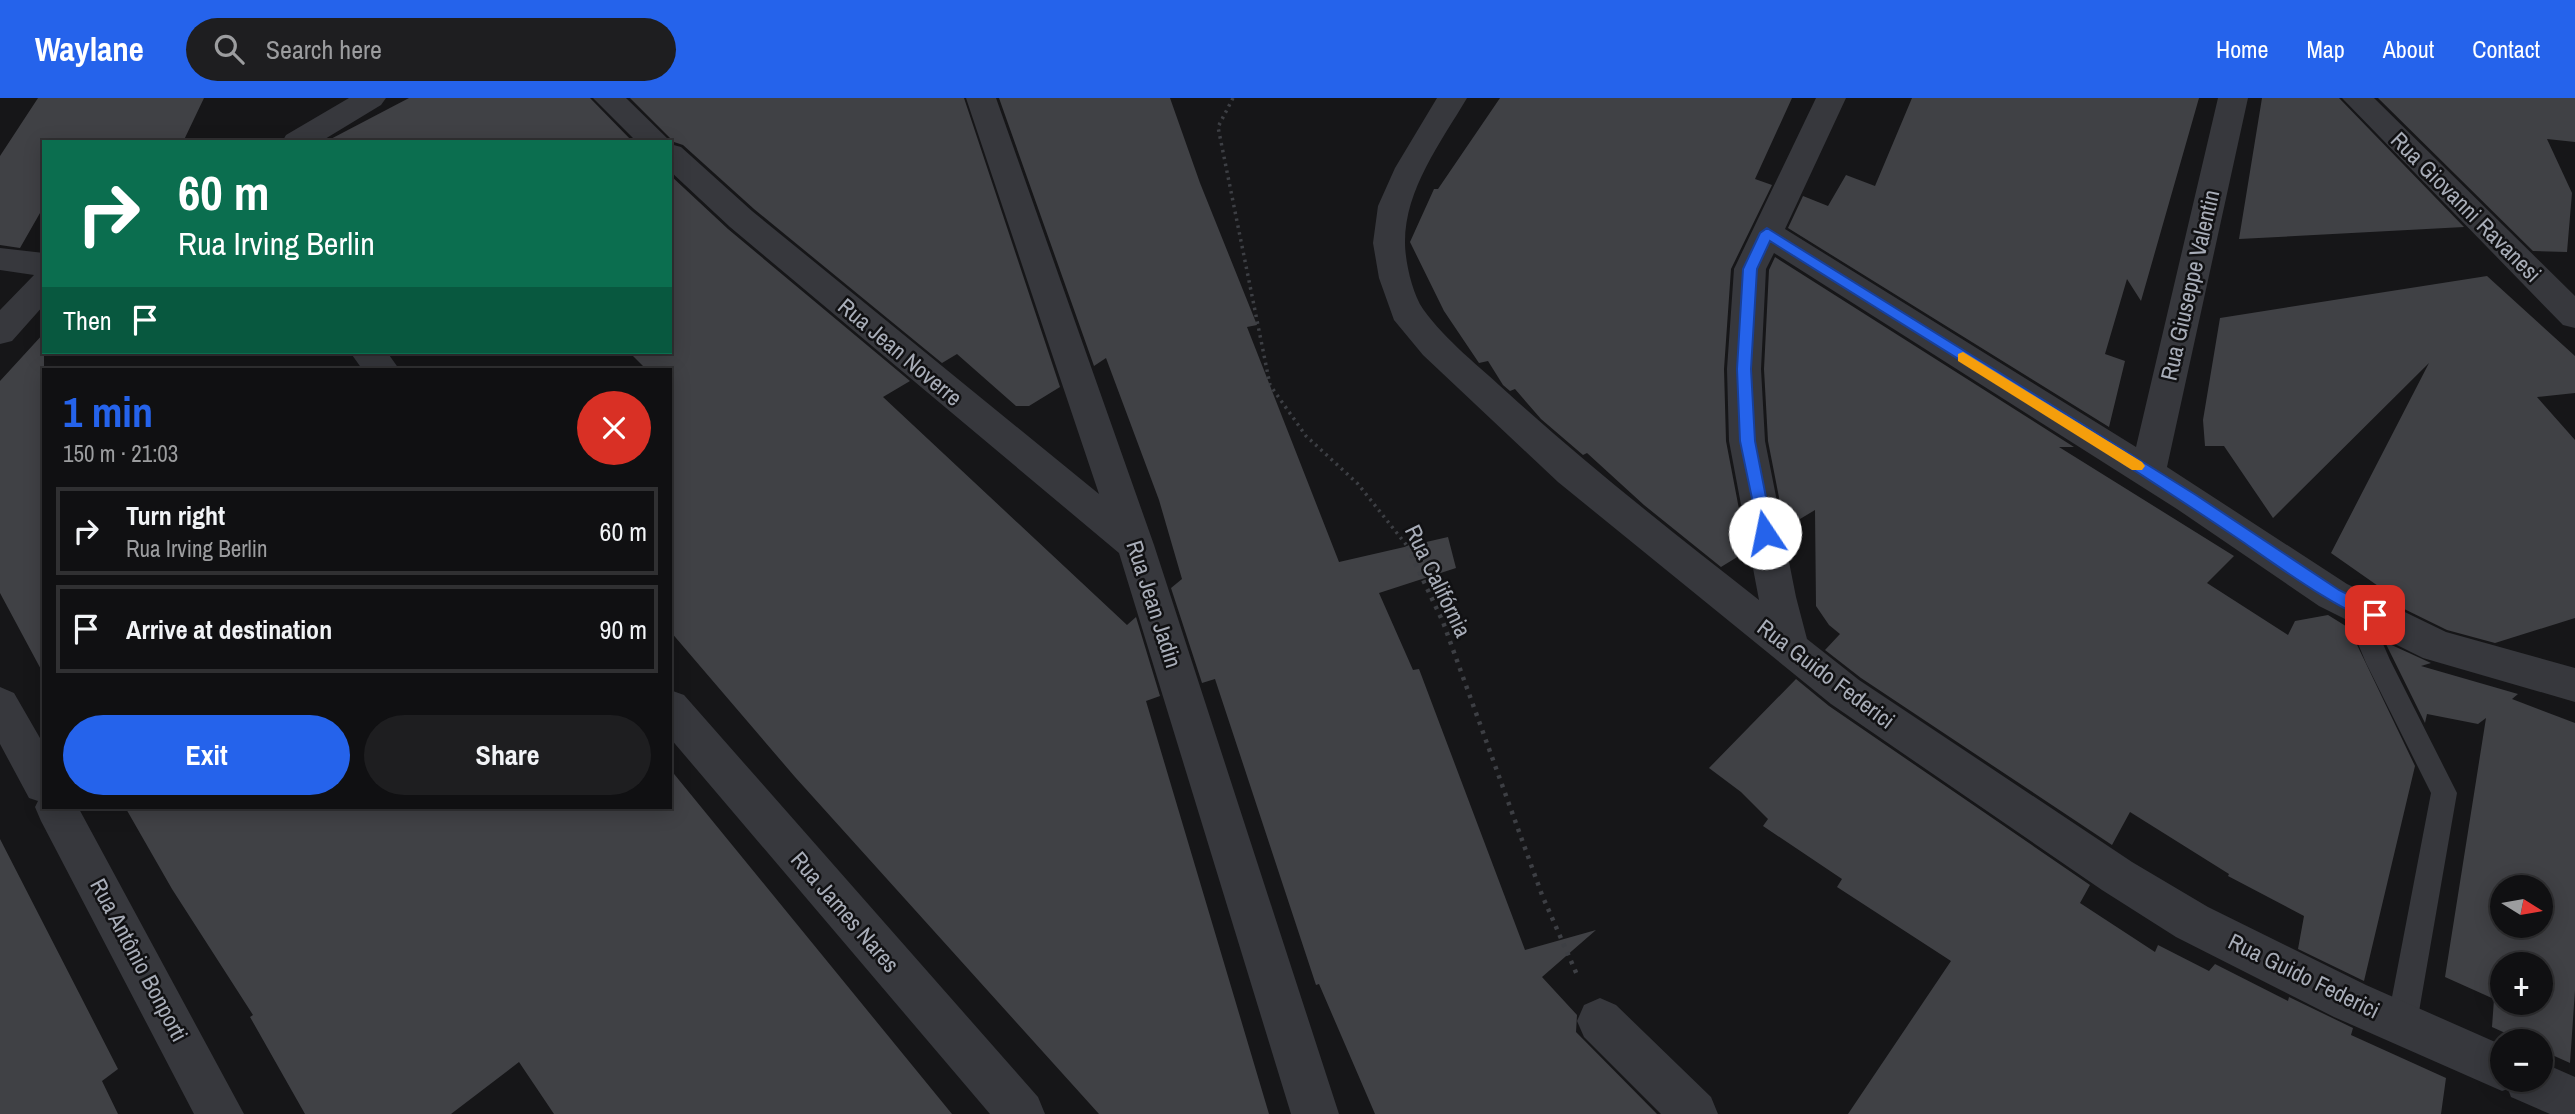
<!DOCTYPE html>
<meta charset="utf-8">
<style>
:root{--surface:#101012;--page:#1e1e20;--text:#f1f3f6;--muted:#9c9d9f;--line:#303032;--accent:#2563eb}
body{margin:0;font-family:"Archivo Narrow",sans-serif;background:var(--page);color:var(--text);height:100vh;display:flex;flex-direction:column;font-size:26px;white-space:nowrap}
*{box-sizing:border-box;margin:0}
p{font-size:23px;color:var(--muted)}
.icon{flex:none;width:38px;height:38px;fill:none;stroke:currentColor;stroke-width:2;stroke-linecap:round;stroke-linejoin:round}
.map{position:relative;flex:1;overflow:hidden}
.drawer{position:absolute;left:42px;top:270px;width:630px;height:441px;display:flex;flex-direction:column;background:var(--surface);border-radius:0px;box-shadow:0 4px 18px #0003,0 0 0 2px var(--line)}
.drawer>*{flex:none}
.banner{position:absolute;left:42px;top:42px;width:630px;height:214px;border-radius:0px;box-shadow:0 4px 18px #0003,0 0 0 2px var(--line);background:#0b6e4f;color:#fff;overflow:hidden}
.needle{width:46px;rotate:101deg}
.buttons{position:absolute;left:2490px;top:777px;display:grid;gap:14px}
.buttons a{display:grid;place-items:center;width:63px;height:63px;border-radius:50%;background:var(--surface);box-shadow:0 4px 18px #0003,0 0 0 2px var(--line);font-size:35px}
.pin{position:absolute;display:grid;place-items:center;width:60px;height:60px;color:#fff;margin:-30px;border-radius:14px;box-shadow:0 4px 10px #0006}
.me{position:absolute;width:77px;margin:-38px;rotate:349deg;stroke-linejoin:round;filter:drop-shadow(0 0 5px #0008)}
.turn{display:flex;align-items:center;gap:24px;height:147px;padding:0 21px;font-size:32px}
.turn .icon{width:91px;height:91px;stroke-width:2.5}
.turn b{display:block;font-size:49px;line-height:60px}
.then{display:flex;align-items:center;height:66px;padding:0 21px;background:#0003;gap:14px;font-size:26px}
.round{display:grid;place-items:center;flex:none;width:74px;height:74px;border-radius:37px;background:var(--page)}
.summary{display:flex;align-items:center;justify-content:space-between;height:119px;padding:0 21px}
h1{font-size:42px;font-weight:700;line-height:52px;color:var(--accent)}
.primary-button{display:flex;gap:14px;margin-top:auto;padding:14px 21px}
.primary-button a{flex:1;height:80px;border-radius:42px;background:var(--accent);color:#fff;font-size:28px;font-weight:700;line-height:80px;text-align:center}
.primary-button a+a{background:var(--page);color:var(--text)}
ul{padding:0;list-style:none}
li{display:flex;align-items:center;gap:21px;height:88px;margin:0 14px 10px;padding:0 7px;border:4px solid var(--line);border-radius:0px}
li div{flex:1}
li b{display:block;font-size:26px}
li em{font-style:normal}
header{display:flex;align-items:center;gap:42px;box-sizing:border-box;height:98px;padding:0 35px;background:var(--accent);color:#fff}
header strong{font-size:33px}
nav{display:flex;gap:38px;margin-inline-start:auto;font-size:24px}
.search{width:490px;height:63px;background:var(--page);display:flex;align-items:center;gap:18px;box-sizing:border-box;padding:0 24px;border-radius:38px;color:var(--muted);font-size:26px}
.map>svg:first-child{display:block}
.building{fill:#404145;fill-rule:evenodd}
.lines{fill:none;stroke-linecap:round;stroke-linejoin:round}
.path-far1{stroke:#3d3f44;stroke-width:3.5;stroke-dasharray:2.5 4.5;stroke-linecap:butt}
.path{stroke:#3d3f44;stroke-width:4.5;stroke-dasharray:3.5 6;stroke-linecap:butt}
.service{fill:#37383d;fill-rule:evenodd}
.minor{fill:#37383d;fill-rule:evenodd}
.route{fill:#2563eb;stroke:#184099;stroke-width:2}
.slow{fill:#f59e0b}
.labels{text-anchor:middle;stroke-width:5;stroke-linejoin:round;paint-order:stroke}
.street-label{font-size:23px;fill:#a8adb8;stroke:#111113}
</style>
<header>
<strong>Waylane</strong>
<div class="search"><svg class="icon" aria-label="search" viewBox="0 0 24 24"><circle cx="10" cy="10" r="6"/><path d="M15 15l6 6"/></svg>Search here</div>
<nav><a>Home</a><a>Map</a><a>About</a><a>Contact</a></nav>
</header>
<div class="map">
<svg width="2575" height="1016" viewBox="0 0 2575 1016">
<rect width="100%" height="100%" fill="#161618"/>
<path class="building" d="M38 0H204L183 44H44V108L20 150 0 147V58Z
M409 0H590L633 44H325Z
M630 0H964L1060 289 1029 308H1016L957 256 942 265 754 111 683 47 674 44Z
M999 0H1170L1200 85 1257 227 1247 229 1339 464 1448 439 1456 470 1379 495 1413 572 1419 571 1525 852 1596 832 1542 879 1577 917 1576 934 1657 1016H1375L1319 886 1316 887 1215 581 1202 585 1171 490 1182 481 1159 402 1106 260 1094 268Z
M1500 0H1792L1755 81 1772 87 1731 171 1724 271 1726 343 1747 453 1721 469 1644 407 1587 355 1583 357 1541 321 1515 291 1510 293 1503 287 1488 263 1479 265 1444 213 1410 144 1434 91H1438Z
M1912 0H2199L2141 203 2127 181 2105 256 2125 263 2109 329 1788 130 1803 98 1828 108 1846 77 1875 88Z
M2262 0H2339L2464 129 2239 141Z
M2378 0H2575V44L2547 41 2572 95 2567 154 2533 153Z
M670 77 728 131 910 283 883 299 1127 527 1136 519 1160 598 1146 603 1269 1016H1099L795 679 670 533V271H646L630 255 670 254Z
M1775 159 2074 349H2059L2234 458 2207 485 2288 537 2295 523 2328 517 2349 530 2415 668 2364 883 2298 851 2304 818 2228 778 2229 776 2130 714 2112 747 1861 580 1825 552 1840 536 1829 527 1816 508 1815 412 1785 430 1768 343 1764 271 1769 172Z
M2487 178 2575 258V295L2537 299 2575 342V520L2495 545 2447 532 2394 506 2401 504 2331 455 2429 265 2273 420 2224 348H2205L2203 322 2220 220Z
M44 235V577L0 495V283Z
M2385 544 2431 565 2421 568 2518 596 2512 601 2575 625V892L2570 965 2541 952V943H2523L2492 929 2494 901 2445 879 2486 620 2478 626 2427 616 2425 625ZM2502 789H2541V828H2502ZM2502 866H2541V905H2502Z
M1796 581 1829 608 2090 787 2080 805 2155 854 2158 847 2209 873 2215 866 2288 903 2289 899 2353 930 2351 937 2446 980 2441 1016H1848L1951 863 1837 789 1842 781 1763 728 1768 721 1741 694 1709 670Z
M670 671 952 1016H554L519 964 451 1016H305L250 919 253 917 172 791 125 709H670Z
M0 741 118 971 102 983 118 1016H0Z"/>
<g class="lines">
<path class="path-far1" d="M1233 0 1218 29 1270 287 1306 338 1358 386 1408 449"/>
<path class="path" d="M1407 448 1443 524 1542 797 1578 879"/>
<path class="service" d="M2354 497 2363 500 2390 562 2457 695 2417 925 2412 935 2402 940 2392 935 2387 925 2431 695 2366 565 2342 507 2345 500Z"/>
<path class="minor" d="M349 0H386L381 7 320 44H282L286 37Z
M593 0H626L671 44H637Z
M966 0H996L1154 447 1339 1016H1291L1119 455 730 129 670 73V46L681 49 752 113 1099 396Z
M1437 0H1467C1441 44 1405 91 1405 144 1405 163 1412 195 1423 211 1446 243 1480 269 1509 296 1589 369 1674 435 1759 502L1729 343 1727 271 1734 171 1816 0H1846L1785 131 2136 349 2218 0H2248L2167 369 2347 486 2446 534 2575 570V604L2423 560 2319 508 2177 411 1774 155 1766 171 1761 271 1765 343 1796 499 1807 541 1859 582 2132 764 2208 809 2366 887 2502 947V982H2541V964L2575 979V1016H2550L2511 999 2508 991 2502 993 2334 919 2176 839 2102 792 1831 606 1558 384 1423 257 1394 222 1379 180 1373 145 1378 108 1395 70Z
M2342 0H2374L2575 198V230L2563 227Z
M0 150 44 155V207L12 243 0 246V212L34 177 0 172Z
M350 254H387L399 271H362Z
M0 589 14 595 44 647V709H78L244 1016H194L41 723 35 709 38 703 29 700 0 646Z
M670 592 684 597 1038 999 1045 1016H990L670 640Z
M1600 900 1616 907 1711 999 1718 1016H1661L1584 939 1577 923 1584 907Z"/>
</g>
<path class="route" d="M1767 130 2196 397 2339 492 2380 513 2383 517 2380 522C2360 529 2262 457 2240 442 2086 338 1926 242 1770 143L1757 171 1751 271 1755 343 1773 435 1771 439H1760L1740 343 1737 271 1743 171 1760 135Z"/>
<path class="slow" d="M1963 254 2142 364 2145 368 2142 372H2132L1958 263V256Z"/>
<g class="labels">
<g class="street-label">
<text transform="translate(2466 109) rotate(45)" y="8">Rua Giovanni Ravanesi</text>
<text transform="translate(2190 187) rotate(-77)" y="8">Rua Giuseppe Valentin</text>
<text transform="translate(900 254) rotate(40)" y="8">Rua Jean Noverre</text>
<text transform="translate(1438 483) rotate(64)" y="8">Rua Califórnia</text>
<text transform="translate(1154 506) rotate(72)" y="8">Rua Jean Jadin</text>
<text transform="translate(1826 576) rotate(37)" y="8">Rua Guido Federici</text>
<text transform="translate(845 814) rotate(49)" y="8">Rua James Nares</text>
<text transform="translate(139 862) rotate(62)" y="8">Rua Antônio Bonporti</text>
<text transform="translate(2304 878) rotate(26)" y="8">Rua Guido Federici</text>
</g>
</g>
</svg>
<div class="buttons">
<a><svg class="needle" viewBox="-14 -14 28 28"><path d="M0-13l5 13h-10z" fill="#e53935"/><path d="M0 13l5-13h-10z" fill="#9c9d9f"/></svg></a>
<a>+</a>
<a>−</a>
</div>
<div class="pin" style="left:2375px;top:517px;background:#d93025"><svg class="icon" aria-label="arrive" viewBox="0 0 24 24"><path d="M6 21V4h12l-3 4 3 4H6"/></svg></div>
<svg class="me" style="left:1765px;top:435px" viewBox="-20 -20 40 40"><circle r="19" fill="#fff"/><path d="M0-13L10 11 0 6-10 11z" fill="#2563eb"/></svg>
<div class="banner">
<div class="turn"><svg class="icon" aria-label="right" viewBox="0 0 24 24"><path d="M7 20v-9h11M14 6l5 5-5 5"/></svg><div><b>60 m</b>Rua Irving Berlin</div></div>
<div class="then">Then<svg class="icon" aria-label="arrive" viewBox="0 0 24 24"><path d="M6 21V4h12l-3 4 3 4H6"/></svg></div>
</div>
<section class="drawer">
<div class="summary"><div><h1>1 min</h1><p>150 m · 21:03</p></div><a class="round" style="background:#d93025;color:#fff"><svg class="icon" aria-label="close" viewBox="0 0 24 24"><path d="M6 6l12 12M18 6L6 18"/></svg></a></div>
<ul>
<li><svg class="icon" aria-label="right" viewBox="0 0 24 24"><path d="M7 20v-9h11M14 6l5 5-5 5"/></svg><div><b>Turn right</b><p>Rua Irving Berlin</p></div><em>60 m</em></li>
<li><svg class="icon" aria-label="arrive" viewBox="0 0 24 24"><path d="M6 21V4h12l-3 4 3 4H6"/></svg><div><b>Arrive at destination</b></div><em>90 m</em></li>
</ul>
<div class="primary-button"><a>Exit</a><a>Share</a></div>
</section>
</div>
